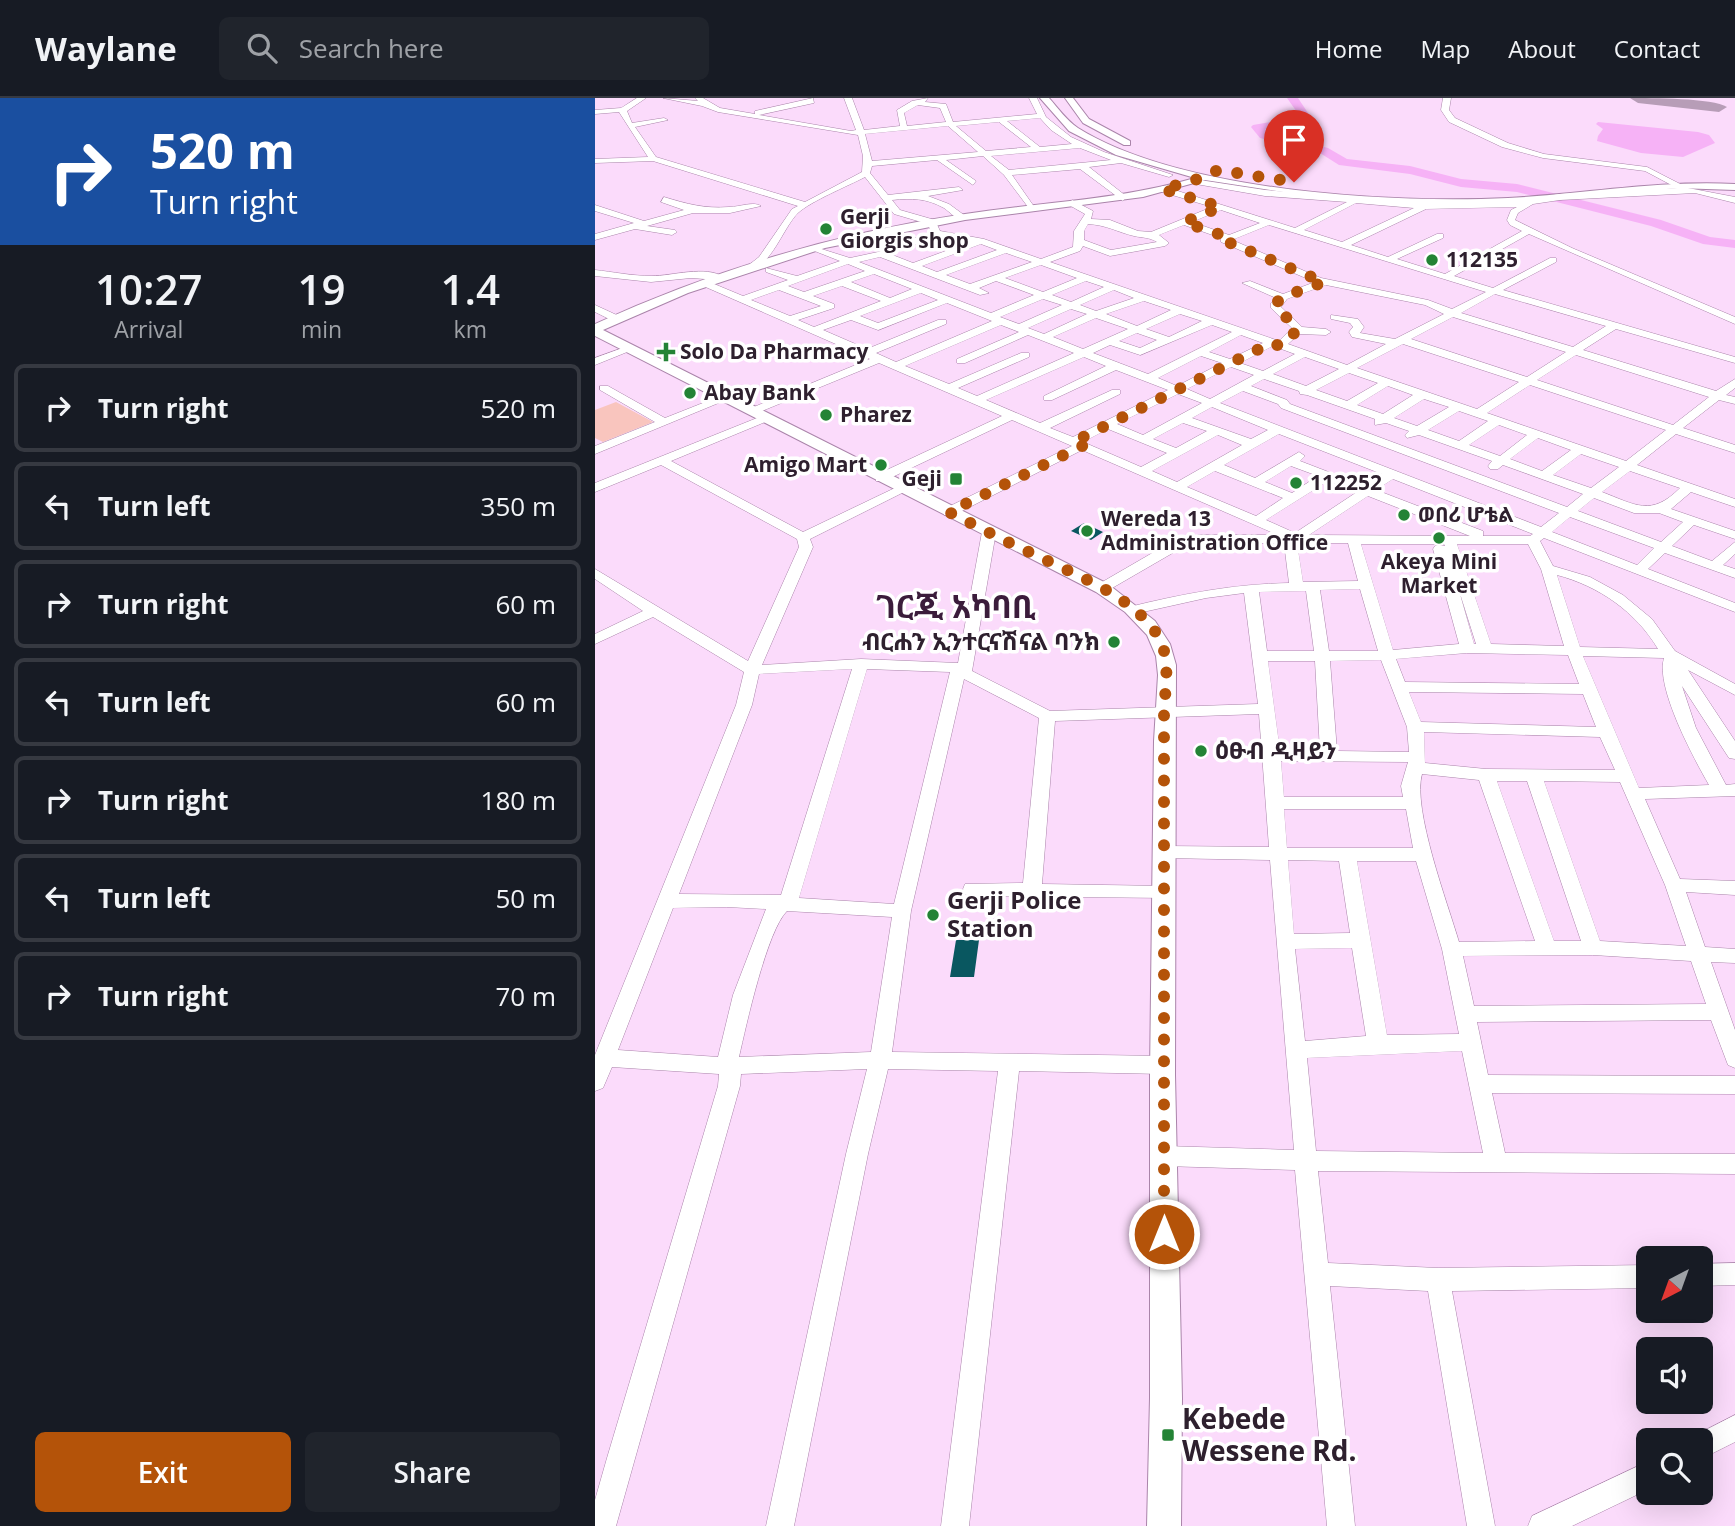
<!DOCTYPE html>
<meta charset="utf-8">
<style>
:root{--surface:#171b24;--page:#20242c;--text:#f1f3f6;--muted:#9ea1a6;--line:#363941;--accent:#b45309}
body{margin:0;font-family:"Open Sans","Noto Sans Ethiopic",sans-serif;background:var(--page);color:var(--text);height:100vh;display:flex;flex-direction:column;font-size:26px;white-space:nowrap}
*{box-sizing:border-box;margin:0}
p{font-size:23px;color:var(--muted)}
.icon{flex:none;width:38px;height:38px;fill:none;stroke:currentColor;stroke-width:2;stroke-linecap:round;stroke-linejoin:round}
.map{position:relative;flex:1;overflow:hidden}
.sheet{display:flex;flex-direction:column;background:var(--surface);width:595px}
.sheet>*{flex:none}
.hud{background:#1a4fa0;color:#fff;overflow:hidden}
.needle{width:46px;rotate:221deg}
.buttons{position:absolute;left:1041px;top:1148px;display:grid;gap:14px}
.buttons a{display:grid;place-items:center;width:77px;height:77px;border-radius:10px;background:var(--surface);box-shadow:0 7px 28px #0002;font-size:35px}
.pin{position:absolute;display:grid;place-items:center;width:60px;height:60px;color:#fff;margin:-72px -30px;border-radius:50% 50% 50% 0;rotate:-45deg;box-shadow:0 0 7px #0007}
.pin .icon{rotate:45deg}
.me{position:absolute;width:77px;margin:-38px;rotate:0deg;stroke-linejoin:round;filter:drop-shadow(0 0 5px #0008)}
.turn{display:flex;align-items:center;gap:24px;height:147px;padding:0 35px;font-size:32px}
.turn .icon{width:91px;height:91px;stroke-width:2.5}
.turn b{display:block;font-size:49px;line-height:60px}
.eta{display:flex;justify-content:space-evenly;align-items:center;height:119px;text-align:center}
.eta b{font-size:42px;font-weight:600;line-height:49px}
.primary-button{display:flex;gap:14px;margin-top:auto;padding:14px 35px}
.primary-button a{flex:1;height:80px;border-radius:10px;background:var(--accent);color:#fff;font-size:28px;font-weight:600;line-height:80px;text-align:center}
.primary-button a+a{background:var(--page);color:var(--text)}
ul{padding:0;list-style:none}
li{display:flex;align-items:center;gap:21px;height:88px;margin:0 14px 10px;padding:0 21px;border:4px solid var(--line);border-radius:10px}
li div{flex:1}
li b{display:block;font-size:26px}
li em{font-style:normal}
header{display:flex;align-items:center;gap:42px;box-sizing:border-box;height:98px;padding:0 35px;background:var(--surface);border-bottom:2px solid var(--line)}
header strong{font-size:33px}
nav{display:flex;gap:38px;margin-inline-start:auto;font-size:24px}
.search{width:490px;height:63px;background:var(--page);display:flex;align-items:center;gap:18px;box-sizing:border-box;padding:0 24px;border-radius:10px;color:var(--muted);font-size:26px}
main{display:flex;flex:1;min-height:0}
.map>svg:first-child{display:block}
.green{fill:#f9c5be}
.water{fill:#f6b2f6}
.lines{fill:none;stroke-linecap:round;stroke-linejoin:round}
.river{fill:#f6b2f6;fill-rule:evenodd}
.taxiway{fill:#b79db7;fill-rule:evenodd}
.building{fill:#095760}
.minor-casing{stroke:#aa84aa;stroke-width:1}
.major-casing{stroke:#aa84aa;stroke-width:2}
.minor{fill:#fff;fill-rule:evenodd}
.major{fill:#fff;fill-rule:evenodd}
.route{stroke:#b45309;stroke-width:12;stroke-dasharray:0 21.6}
.poi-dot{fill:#238335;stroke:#fff;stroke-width:2.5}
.labels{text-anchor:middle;stroke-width:7;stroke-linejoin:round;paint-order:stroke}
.far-poi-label{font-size:21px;font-weight:bold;fill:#2e202e;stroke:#fff;text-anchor:start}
.poi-label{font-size:24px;font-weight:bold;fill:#2e202e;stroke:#fff;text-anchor:start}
.near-poi-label{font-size:28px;font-weight:bold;fill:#2e202e;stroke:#fff;text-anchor:start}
.district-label{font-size:32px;font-weight:bold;fill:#3b1c3b;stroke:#fff}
</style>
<header>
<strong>Waylane</strong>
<div class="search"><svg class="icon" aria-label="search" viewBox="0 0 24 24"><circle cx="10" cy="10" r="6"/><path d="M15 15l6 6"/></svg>Search here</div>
<nav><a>Home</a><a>Map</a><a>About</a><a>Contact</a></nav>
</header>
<main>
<section class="sheet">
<div class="hud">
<div class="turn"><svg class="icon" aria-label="right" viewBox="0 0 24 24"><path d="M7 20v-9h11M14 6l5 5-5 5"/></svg><div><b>520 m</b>Turn right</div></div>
</div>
<div class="eta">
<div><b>10:27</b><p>Arrival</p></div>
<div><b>19</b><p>min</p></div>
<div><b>1.4</b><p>km</p></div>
</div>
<ul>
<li><svg class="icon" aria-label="right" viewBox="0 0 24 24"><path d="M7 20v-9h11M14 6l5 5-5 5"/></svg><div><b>Turn right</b></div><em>520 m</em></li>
<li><svg class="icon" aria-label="left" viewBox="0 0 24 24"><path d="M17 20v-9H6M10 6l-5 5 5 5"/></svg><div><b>Turn left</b></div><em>350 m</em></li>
<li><svg class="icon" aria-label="right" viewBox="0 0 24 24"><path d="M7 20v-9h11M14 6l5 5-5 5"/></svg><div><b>Turn right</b></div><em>60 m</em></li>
<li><svg class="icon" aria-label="left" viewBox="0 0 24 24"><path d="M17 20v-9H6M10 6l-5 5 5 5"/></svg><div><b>Turn left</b></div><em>60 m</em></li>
<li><svg class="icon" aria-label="right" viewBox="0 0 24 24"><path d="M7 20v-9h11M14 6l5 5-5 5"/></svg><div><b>Turn right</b></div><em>180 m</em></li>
<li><svg class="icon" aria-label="left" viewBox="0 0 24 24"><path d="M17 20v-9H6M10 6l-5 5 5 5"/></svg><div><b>Turn left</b></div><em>50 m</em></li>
<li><svg class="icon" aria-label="right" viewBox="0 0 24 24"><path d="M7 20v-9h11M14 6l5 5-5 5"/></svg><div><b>Turn right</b></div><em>70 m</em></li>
</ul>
<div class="primary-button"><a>Exit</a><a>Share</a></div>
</section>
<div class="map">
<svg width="1140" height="1428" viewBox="0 0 1140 1428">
<rect width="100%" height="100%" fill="#fbdbfb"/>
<path class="green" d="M21 304 58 324 8 344 0 340V312Z"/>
<path class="water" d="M1003 24 1103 34 1114 37 1120 45 1088 59 1046 55 1002 43 1003 38 1008 31 1001 26Z"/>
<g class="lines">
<path class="river" d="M692 0H703L715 18 707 25 670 31 673 35 733 50 752 61 815 68 866 81 922 86 1066 122 1115 139 1140 142V150L1108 146 1056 128 922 94 866 89 815 76 744 67 725 55 665 40 656 29 658 27 700 20 704 17Z"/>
<path class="taxiway" d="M1035 0C1056 0 1118 0 1132 9L1124 14 1043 5Z"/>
</g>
<path class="building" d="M489 425 508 434 496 442 476 433Z
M361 842H384L379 879H355Z"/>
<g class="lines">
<defs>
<path id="minor" d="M42 0H51L32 13 37 25 69 20 73 22 40 29 61 59 210 104 267 74 268 58 263 37 123 14 107 8 68 0 103 3 100 0H108L125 10 160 16V13L218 0 219 5 164 17 256 33 261 32 249 0H257L269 32 305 28 302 12 317 3 333 0 330 4 351 6 358 24 442 16 434 0H442L451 19 476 39 509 54 578 77 574 79 526 65 494 69 531 98 528 103 485 71 417 77 440 110 436 113 409 77 388 58 351 62 381 83 378 87 342 62 277 68 275 75 293 97 364 89 368 92 333 98 354 106 369 117V121C360 121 356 115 349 110 331 100 317 100 297 102L305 112 340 122 345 133 389 141 446 161 478 149 479 133 490 116 474 107 477 102 498 113 496 121 515 122 543 133 556 134 617 109 564 93 567 88 700 130 752 104 670 98 595 85 598 81 670 92 829 105 916 104 965 96 1082 90 1050 73 948 60 907 49 854 24 846 12 848 0H856L854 12 860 20 913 45 949 56 1052 69 1093 90 1140 99V105L1100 95 965 102 938 106 923 115 920 122 977 150 1140 219V226L934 136 859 178 898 190 955 160H961V164L908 192 1140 259V265L1021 231 988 252 1121 293 1140 281V290L1131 297 1140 299V306L1124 302 1088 330 1140 347V355L1081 336 1042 367 1140 401V409L1096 394 1076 411 1140 433V441L1099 427 1077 448 1117 463 1140 444V456L1128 467 1140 471V480L1070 455 1053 471 1140 505V514L949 440 945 443 958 468 995 479 1028 497 1057 521 1080 553 1140 586V597L1093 572 1140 643V661L1134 660 1087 588 1101 630 1131 687 1140 686V698L1050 701 1085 781 1140 783V797L1091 794 1110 849 1140 851V865L1116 864 1140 932V970L1133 967 1116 922 882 924 893 977 1140 978V996L897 995 910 1055 1140 1056V1076L723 1073 733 1165 843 1170 1054 1167V1190L857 1193 900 1428H872L833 1193 735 1188 760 1428H732L700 1072 569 1068 561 1065 558 1058 561 1051 569 1048 699 1052 675 762 569 760 563 759 560 754 563 749 569 748 674 749 664 616 460 623 447 786 570 788 577 790 579 795 577 800 377 798 370 796 368 791 370 786 428 785 444 620 369 581 316 813 297 954 569 958 576 961 580 967 576 973 569 976 424 973 374 1428H346L403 973 293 971 273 1056 199 1428H171L251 1056 272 971 146 976 145 988 21 1428H0V1402L12 1360 123 988 124 976 17 969 8 990 0 993V957L141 607 149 574 58 519 0 546V536L48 513 0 481V471L153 563 204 449 202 441 66 367 0 394V385L167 318H175V322L76 363 208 434 304 388H314L315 391 215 441 218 449 167 567 266 561 363 565 387 434 394 430 401 434 377 573 455 613 663 606 649 495 611 500 539 516 532 512 534 509C587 496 639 486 694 485L689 445H604L588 449 512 493H502V487L578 443 604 437H683L487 352 359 417H349V411L477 348 417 322 289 383H281V377L407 318 284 265 162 315H154V311L275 261 106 187V183H112L148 198 193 182 171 174V170L202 178 245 163 217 152V148L255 160 283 154 336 134 333 126 299 116 270 79C253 88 216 103 203 115 189 128 175 171 155 170V166L164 159 197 111 203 108 58 63 0 65V61L53 59 24 14 0 16V12L26 10ZM323 7 345 10 351 24 312 28 309 15ZM445 20 456 32 477 46 445 49 412 23ZM404 24 436 49 391 53 361 28ZM353 28 383 54 277 63 270 36ZM485 50 516 62 414 72 396 58ZM761 105 819 110 747 144 709 132ZM922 109 916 112 912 122 915 127 927 133 850 176 802 161 848 140V136H842L793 159 756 147 831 111ZM626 112 665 125 634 137 597 124ZM493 126C512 127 522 134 539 138 548 140 554 139 562 144L516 152 489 142V133ZM589 127 626 140V144L720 184 688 196 655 183 647 185 681 200 676 205V210L697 230 684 243 455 164 485 153 488 148 515 158 570 148 574 145 564 137ZM674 127 891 194 857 211 833 202 726 180 637 142ZM342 138 375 144 318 165 295 156ZM386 146 402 152 342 174 327 168ZM411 155 437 164 375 186 351 177ZM285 159 385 197 394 195 384 190 401 183 439 197 396 215 264 164ZM253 166 270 173 209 194 193 188ZM446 167 482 180 448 194 410 180ZM279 176 317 191 295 200 256 184ZM491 183 509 189 476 204 457 197ZM731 187 830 207 849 216 800 241 765 235 769 229 763 221 736 217V221L755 225 758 229 754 234 757 239 791 246 752 267 693 246 704 236 731 237 736 234 731 231 707 229 686 209 692 201ZM247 188 286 203 219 229 203 222 239 210V206L218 198ZM184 192 226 208 195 218 156 202ZM519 192 539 200 501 213 485 207ZM326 195 343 202 283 225 265 218ZM900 196 1011 228 978 249 866 215ZM448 201 467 207 424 226 405 219ZM549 203 576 212 542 228 511 216ZM352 205 397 223 301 264 281 255 351 226V222H343L272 251 228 232 256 222 283 232ZM476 211 492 216 449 236 433 230ZM585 216 607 223 574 239 551 231ZM858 219 971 254 932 279 816 241ZM501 220 533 231 488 251 458 239ZM406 227 424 234 362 261V265H370L433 237 479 255 382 298 363 290 434 259V255H426L354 286 310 268ZM617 227 637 234 553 276 498 255 515 247 545 257ZM542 235 562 242 545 250 524 243ZM646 237 668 245 635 261 614 254ZM808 246 924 284 882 311 762 270ZM678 248 700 256 668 273 645 265ZM981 257 1114 299 1078 327 942 282ZM606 258 627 265 582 288 563 280ZM489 259 511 268 449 298V302H457L521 272 573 292 478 339 455 330 525 296V292H517L445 325 391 302ZM710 259 744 271 711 288 678 276ZM636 269 659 277 615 301 592 291ZM754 275 783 285 752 303 721 292ZM669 281 704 293 705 296 712 297 780 321V327L791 325 814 333 810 337 812 340 824 337 897 363 893 368 895 371H903L908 367 988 396 972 409 695 306 692 302 656 288ZM935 287 1071 332 1031 363 892 315ZM793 288 818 297 788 316 762 307ZM648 293 683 306 686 310 964 415 946 429 625 305ZM583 296 607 305 548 337 522 326ZM829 301 854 309 822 328 799 320ZM617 309 673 332 656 341 597 320ZM864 313 893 323 864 343 833 332ZM588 325 612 333 581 350 558 341ZM904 327 932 337 905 358 874 347ZM513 331 572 355 546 369 488 344ZM684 336 787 376 770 388 705 363 710 358 704 354 660 380 629 367ZM623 337 647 347 582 384 557 373ZM943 340 976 352 947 373 915 361ZM986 356 1024 369 996 390 958 377ZM696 368 723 378 697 395 670 384ZM620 373 688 400 661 418 592 389ZM1035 373 1085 390C1056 419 1041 407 1007 394ZM798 381 938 436 935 438H888V433L781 392ZM733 383 762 394 700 435 671 422ZM773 398 875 438 714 437ZM999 400 1039 415H1064L1088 424 1066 444 983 413ZM975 419 1059 450 1042 467 957 434ZM702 445H753L763 483 708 484ZM766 446H849L850 448H840L838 451 864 546 798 552ZM862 446H933L946 471 969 548 896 546ZM962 477C1004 488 1041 514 1063 551L985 549ZM863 489 881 546H879ZM765 491 783 553H734L725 492ZM711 493 719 553H672L664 494ZM872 555 973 557 984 586 810 584 801 561ZM988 558 1069 560C1060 589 1099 661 1114 687L1044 690ZM786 562 812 629 814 654 742 653 735 563ZM673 563H720L725 653H685ZM257 571 186 797 84 796 157 607 164 576ZM272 571 355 574 299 806 204 800ZM814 594 988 596 1001 629 826 624ZM829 634 1005 639 1020 672 891 671 830 665ZM686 663 813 664 806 688 808 699H689ZM827 676 884 682 940 843 864 844C853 806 817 711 827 676ZM902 683H932L986 843H959ZM949 683 1025 684 1070 787 1091 848 1005 843ZM689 711H811L818 750H692ZM693 762 744 763 755 835 699 836ZM762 763H821L847 851 864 936 792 937ZM132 809 171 811 138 897 123 959 23 952 78 810ZM192 813 297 819 276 954 144 959C151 928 172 832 192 813ZM757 850 771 938 710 943 700 851ZM998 857 1096 863 1111 906 879 908 868 858ZM867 953 888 1055 721 1053 712 960Z
M69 99C92 106 110 111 134 109 145 109 158 103 166 108L135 115H98L52 128 80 132 82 134 77 137 40 131 0 142V136L39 125 0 113V107L49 123 89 112 66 104Z
M0 172C18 174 38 178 56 178 78 178 110 167 129 179L124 182 96 180 56 184 0 178Z
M0 207 26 219 27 221 18 223 0 214Z
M33 248 42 250 0 267V260Z
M5 288H13L70 320 128 297 138 299 0 356V348L60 324 5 292Z
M1140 1165V1187L1106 1188V1166Z
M1140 1317V1344L1106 1361V1342H1095L1097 1339Z
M1054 1363V1391L977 1428H933L937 1418Z"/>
<path id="major" d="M445 0H454C463 10 472 23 483 30 584 93 795 106 913 100 990 96 1062 82 1140 86V92L1082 90 915 106 846 107 721 99 610 82 548 99 370 122 230 150 93 195 8 232 513 486 560 523 575 546 581 567 580 977 587 1300 586 1428H552L555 1300V977L559 643 563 577 561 558 552 537 530 514 501 494 0 238V226C118 172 241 135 370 116 447 104 524 102 600 80L521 57 474 33Z
M470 0H478L494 21 535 43V47H529L488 25Z"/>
</defs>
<use href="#minor" class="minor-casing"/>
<use href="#major" class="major-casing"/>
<use href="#minor" class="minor"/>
<use href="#major" class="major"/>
</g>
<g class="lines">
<path class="route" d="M569 1136V614C570 590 576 562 564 540 542 499 476 475 436 455 408 442 381 428 354 414L489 347 480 343 676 245 685 248 698 237 702 229 681 210V205L688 199 729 184 635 145 629 142 632 139 589 124 626 109 567 91 598 83 623 72 699 84"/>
</g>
<g class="poi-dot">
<circle cx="231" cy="131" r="7"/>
<circle cx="837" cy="162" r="7"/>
<path d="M67.5 243.5h7v7h7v7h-7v7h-7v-7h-7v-7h7z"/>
<circle cx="95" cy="295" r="7"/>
<circle cx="231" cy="317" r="7"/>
<circle cx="286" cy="367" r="7"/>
<rect x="354" y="374" width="14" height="14" rx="3.5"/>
<circle cx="701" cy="385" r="7"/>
<circle cx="809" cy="417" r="7"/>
<circle cx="492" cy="433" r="7"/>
<circle cx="844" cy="440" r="7"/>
<circle cx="519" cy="544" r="7"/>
<circle cx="606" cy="653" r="7"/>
<circle cx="338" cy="817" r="7"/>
<rect x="566" y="1330" width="14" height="14" rx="3.5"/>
</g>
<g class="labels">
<g class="far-poi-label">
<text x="245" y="126">Gerji<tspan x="245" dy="24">Giorgis shop</tspan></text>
<text x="851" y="169">112135</text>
<text x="85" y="261">Solo Da Pharmacy</text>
<text x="109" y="302">Abay Bank</text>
<text x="245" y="324">Pharez</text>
<text x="272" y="374" text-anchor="end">Amigo Mart</text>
<text x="347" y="388" text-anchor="end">Geji</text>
<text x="715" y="392">112252</text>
<text x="823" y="424">ወበሪ ሆቴል</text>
<text x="506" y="428">Wereda 13<tspan x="506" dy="24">Administration Office</tspan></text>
<text x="844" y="471" text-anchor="middle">Akeya Mini<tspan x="844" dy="24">Market</tspan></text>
</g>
<g class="poi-label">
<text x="505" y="552" text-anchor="end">ብርሐን ኢንተርናሽናል ባንክ</text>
<text x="620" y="661">ዕፁብ ዲዛይን</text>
<text x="352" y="811">Gerji Police<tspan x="352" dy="28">Station</tspan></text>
</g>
<g class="near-poi-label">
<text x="587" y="1331">Kebede<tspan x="587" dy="32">Wessene Rd.</tspan></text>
</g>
<g class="district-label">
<text x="361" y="520">ገርጂ አካባቢ</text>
</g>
</g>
</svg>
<div class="buttons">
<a><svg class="needle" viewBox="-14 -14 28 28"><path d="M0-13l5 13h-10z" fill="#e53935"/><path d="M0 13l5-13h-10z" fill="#9ea1a6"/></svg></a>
<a><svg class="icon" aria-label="sound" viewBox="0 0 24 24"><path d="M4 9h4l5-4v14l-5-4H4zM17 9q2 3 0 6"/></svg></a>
<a><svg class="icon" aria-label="search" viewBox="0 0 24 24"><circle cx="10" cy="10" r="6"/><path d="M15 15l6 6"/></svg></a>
</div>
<div class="pin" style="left:699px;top:84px;background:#d93025"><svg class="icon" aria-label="arrive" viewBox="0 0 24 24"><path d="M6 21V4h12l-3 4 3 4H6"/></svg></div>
<svg class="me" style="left:569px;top:1136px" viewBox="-20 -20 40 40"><circle r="17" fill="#b45309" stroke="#fff" stroke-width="3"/><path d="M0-11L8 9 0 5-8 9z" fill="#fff"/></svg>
</div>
</main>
